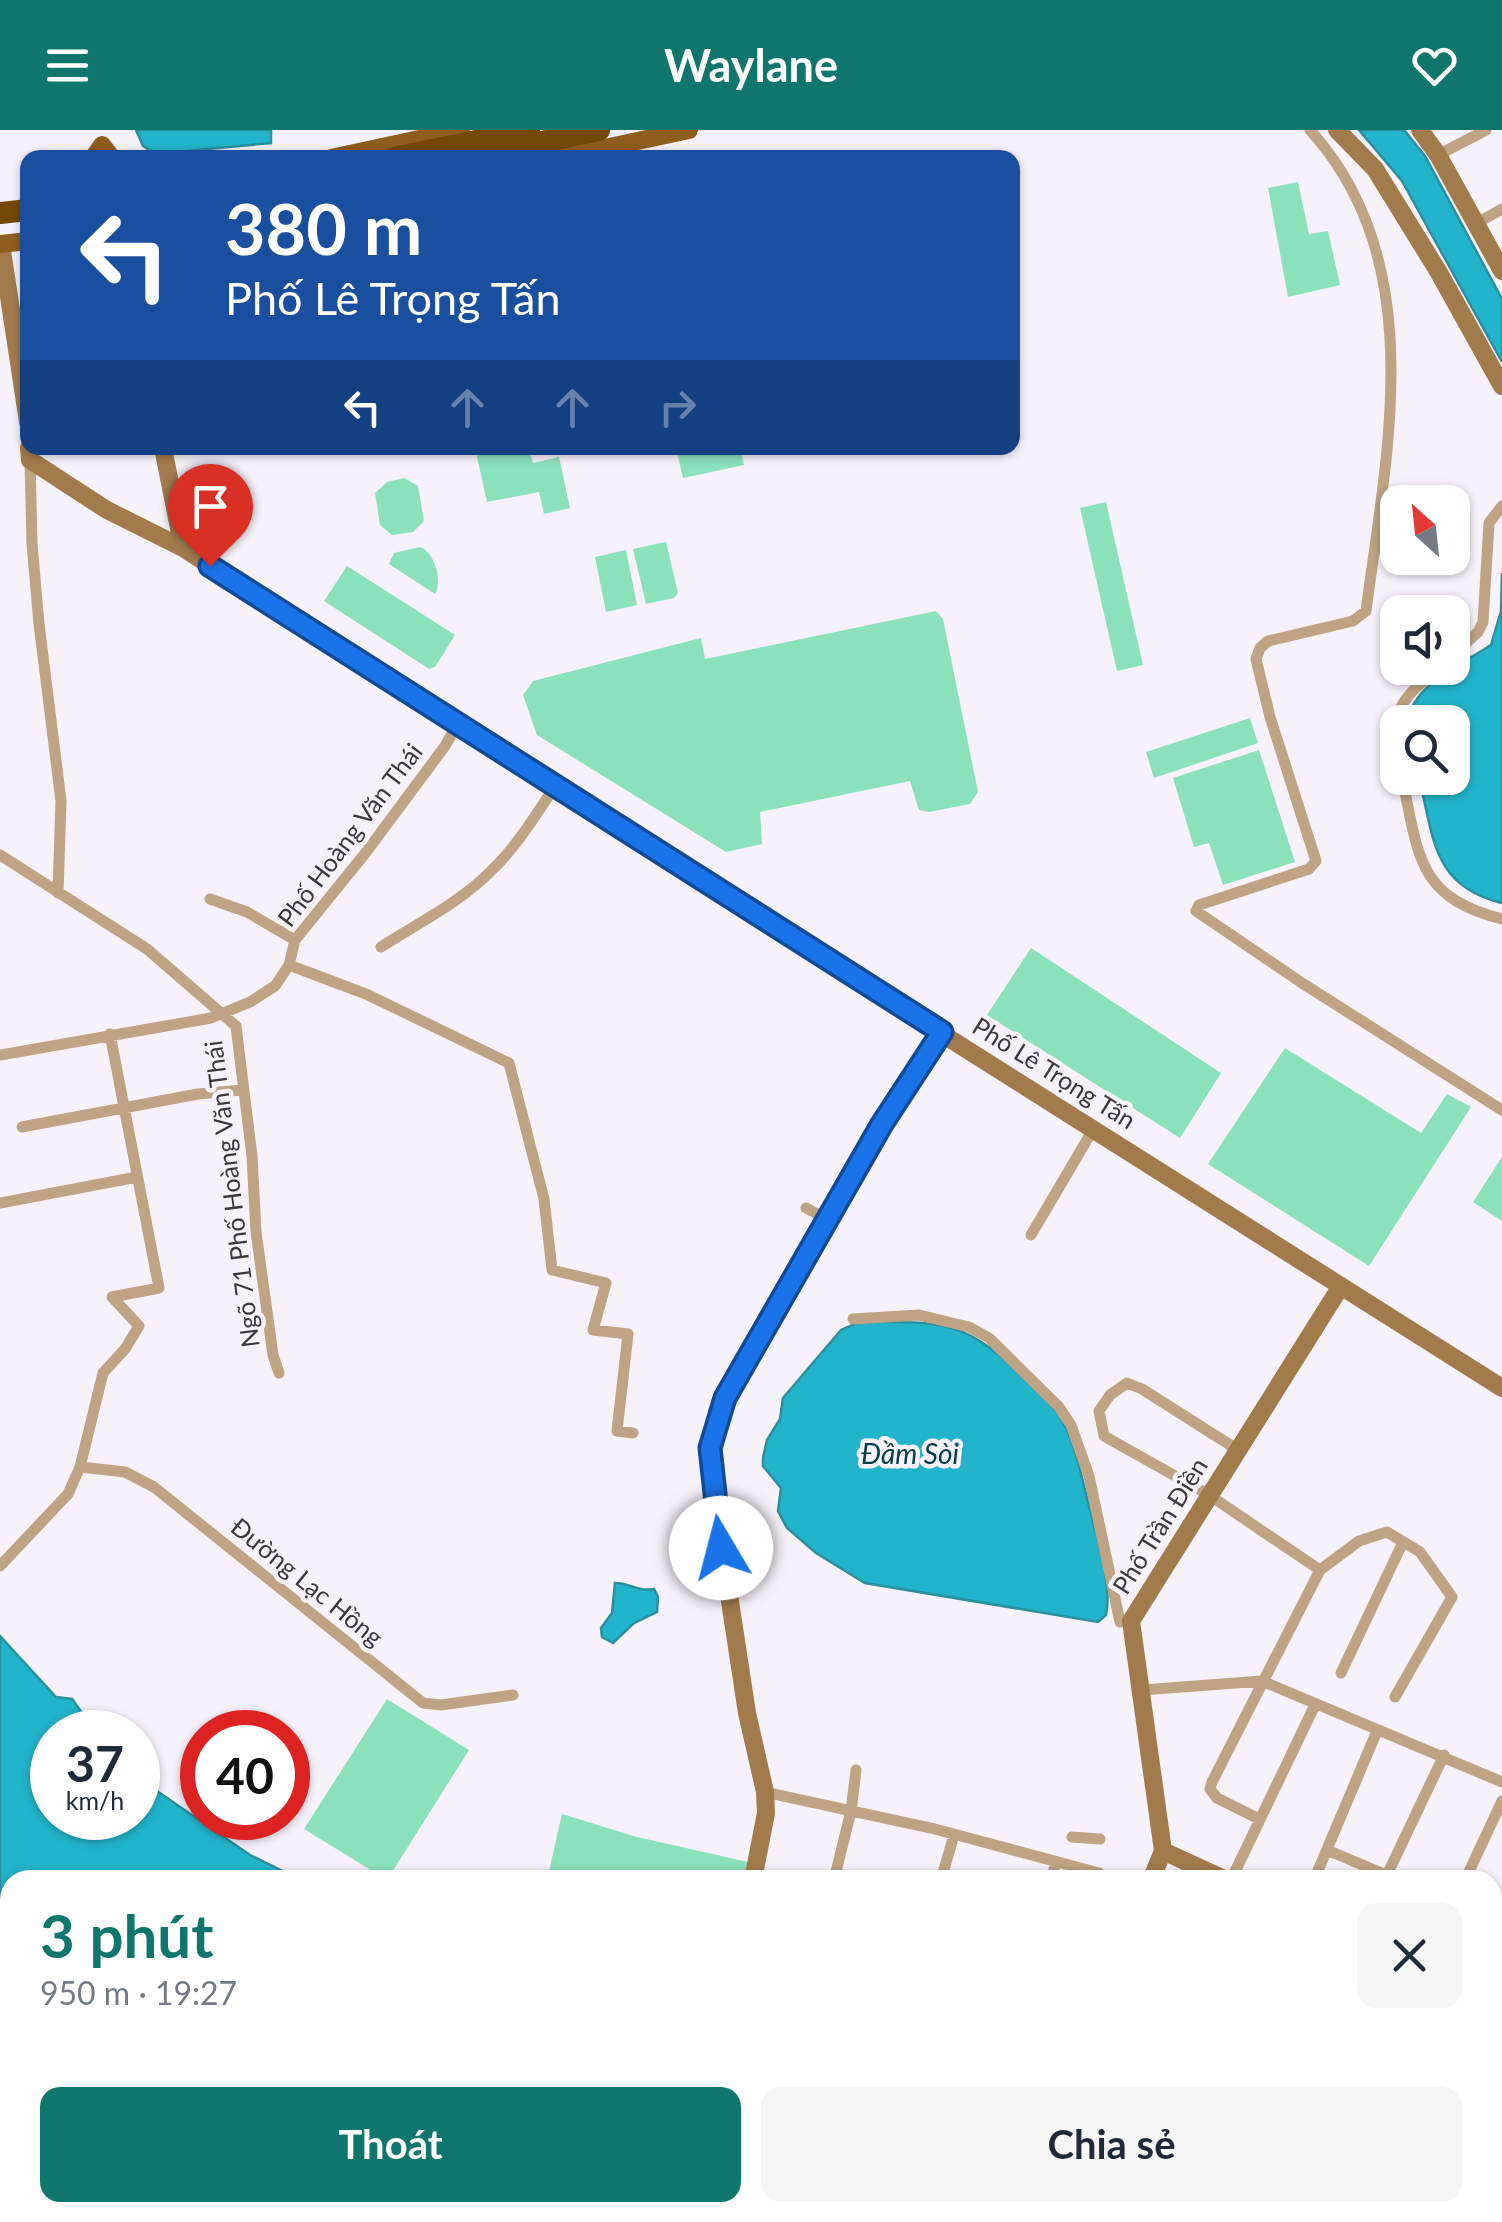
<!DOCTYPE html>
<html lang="vi">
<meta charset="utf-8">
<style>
:root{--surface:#fff;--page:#f6f6f7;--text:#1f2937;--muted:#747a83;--accent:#0f766e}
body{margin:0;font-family:Lato,sans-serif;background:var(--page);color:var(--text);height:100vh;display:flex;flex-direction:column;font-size:38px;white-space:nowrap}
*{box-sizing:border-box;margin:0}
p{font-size:32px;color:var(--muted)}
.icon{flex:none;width:55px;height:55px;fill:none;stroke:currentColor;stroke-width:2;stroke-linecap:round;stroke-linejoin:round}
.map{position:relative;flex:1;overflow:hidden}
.details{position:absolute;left:0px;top:1740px;width:1502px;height:352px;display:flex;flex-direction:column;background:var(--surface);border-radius:30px 30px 0 0;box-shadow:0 2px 8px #0004}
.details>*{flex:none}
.guide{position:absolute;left:20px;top:20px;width:1000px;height:305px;border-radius:20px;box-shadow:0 2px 8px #0004;background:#1a4fa0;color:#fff;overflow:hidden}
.needle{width:65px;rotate:333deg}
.controls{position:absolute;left:1380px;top:355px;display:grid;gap:20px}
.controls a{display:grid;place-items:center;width:90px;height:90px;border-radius:20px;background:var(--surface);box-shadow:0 2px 8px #0004;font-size:50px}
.speed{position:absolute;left:30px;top:1580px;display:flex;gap:20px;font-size:50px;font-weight:700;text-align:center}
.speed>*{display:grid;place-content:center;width:130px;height:130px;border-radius:50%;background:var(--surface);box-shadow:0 2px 8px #0004;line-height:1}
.speed small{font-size:25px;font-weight:400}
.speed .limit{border:15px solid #d22;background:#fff;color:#111}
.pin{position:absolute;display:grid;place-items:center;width:85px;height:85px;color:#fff;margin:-102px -42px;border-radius:50% 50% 50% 0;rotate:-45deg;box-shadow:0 0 10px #0007}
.pin .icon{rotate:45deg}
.me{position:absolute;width:110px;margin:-55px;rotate:352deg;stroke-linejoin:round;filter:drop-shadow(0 0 8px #0008)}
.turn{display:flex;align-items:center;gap:35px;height:210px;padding:0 40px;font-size:45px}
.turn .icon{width:130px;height:130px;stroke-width:2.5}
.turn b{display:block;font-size:70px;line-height:85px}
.lanes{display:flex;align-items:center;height:95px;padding:0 40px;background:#0003;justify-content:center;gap:50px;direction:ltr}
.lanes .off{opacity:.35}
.round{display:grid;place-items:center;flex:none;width:105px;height:105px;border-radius:20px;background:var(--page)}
.summary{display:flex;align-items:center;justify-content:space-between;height:170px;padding:0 40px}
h1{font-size:60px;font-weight:700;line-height:75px;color:var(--accent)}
.action{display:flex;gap:20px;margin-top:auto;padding:20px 40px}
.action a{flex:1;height:115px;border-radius:20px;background:var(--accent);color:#fff;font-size:40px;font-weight:700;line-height:115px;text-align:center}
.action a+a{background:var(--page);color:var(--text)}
header{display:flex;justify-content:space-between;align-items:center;height:130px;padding:0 40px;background:var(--accent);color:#fff;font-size:45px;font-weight:700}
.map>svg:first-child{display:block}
.green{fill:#8ae1ba}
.water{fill:#22b4ca;stroke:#2a8f9f;stroke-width:2.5}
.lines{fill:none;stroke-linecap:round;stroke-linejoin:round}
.street{stroke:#bea384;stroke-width:11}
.secondary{stroke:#a27b4d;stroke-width:18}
.primary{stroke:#8e5e1e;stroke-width:18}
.highway{stroke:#744906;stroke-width:22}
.highway-bridge{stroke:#744906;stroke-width:22}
.route-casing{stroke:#114b97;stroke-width:25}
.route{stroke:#1a73e8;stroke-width:18}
.labels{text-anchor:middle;stroke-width:9;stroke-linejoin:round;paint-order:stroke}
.street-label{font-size:25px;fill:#3b383c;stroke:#f7f1f9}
.water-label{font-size:28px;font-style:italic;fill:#02404a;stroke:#f7f1f9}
</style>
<header><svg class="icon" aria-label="menu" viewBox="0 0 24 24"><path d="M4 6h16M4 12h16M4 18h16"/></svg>Waylane<svg class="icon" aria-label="heart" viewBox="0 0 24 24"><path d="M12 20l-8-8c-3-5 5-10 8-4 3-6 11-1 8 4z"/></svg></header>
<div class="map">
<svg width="1502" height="2092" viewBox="0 0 1502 2092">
<rect width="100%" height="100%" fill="#f7f1f9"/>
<path class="green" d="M1298 52 1309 104 1328 101 1340 155 1288 167 1268 58Z
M475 318H529L533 333 559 327 570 378 544 384 539 362 487 372Z
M676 318H740L744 335 683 348Z
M404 348 418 356 424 391 413 402 392 405 380 395 375 363 387 352Z
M1106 372 1143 535 1117 541 1080 378Z
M666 412 678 463 674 468 646 474 633 419Z
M420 417C435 423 443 451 435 464L389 434 394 423Z
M626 420 637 475 606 482 595 427Z
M347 436 455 505 435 537 429 539 324 471Z
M936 481 943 489 978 662 970 674 929 682 919 680 910 651 760 682 762 714 726 722 537 605 523 565 533 551 701 508 705 529Z
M1250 588 1258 613 1154 648 1146 622Z
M1259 620 1295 732 1223 755 1209 713 1194 717 1173 648Z
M1031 818 1221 943 1180 1008 987 885Z
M1285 918 1421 1003 1447 964 1471 977 1369 1136 1208 1034Z
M1502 1027V1091L1473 1072Z
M387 1569 469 1620 387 1750 304 1699Z
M562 1684 637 1707 748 1732 744 1750H547Z
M1493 1910 1499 1913 1502 1910V2061L1493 2056Z
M323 2082 674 2083 672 2092 401 2089 317 2092Z"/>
<path class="water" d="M136 0H271V13L155 24 143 16Z
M1359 0H1404L1425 26 1502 169V232L1402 51Z
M1502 443V773C1432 756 1434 708 1419 648H1452V592H1408C1412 554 1463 534 1491 515L1501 481Z
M870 1192C949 1191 971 1194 1027 1252 1039 1264 1056 1277 1063 1292 1078 1320 1083 1356 1092 1387 1099 1416 1112 1456 1106 1485L1098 1492 865 1453 816 1423 787 1398 778 1381 781 1358 763 1336V1328L767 1310 780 1289 783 1268 841 1200 857 1193Z
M615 1453C630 1453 638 1462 654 1459L658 1467 657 1482 634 1493 613 1513 602 1507 601 1498 612 1483Z
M0 1506 56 1567 72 1569 96 1602H52V1688H138V1648L250 1725 301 1750H10V1935L0 1930Z
M797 2083H840L853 2092H799Z"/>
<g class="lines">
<path class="street" d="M1310 0C1430 132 1387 321 1366 481L1353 491 1268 511 1260 518 1256 529 1270 587 1316 731 1309 739 1199 775 1196 781 1302 853 1502 980
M1438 25 1486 0
M1477 93 1502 79
M30 330 32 414 39 494 61 671 58 763
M1452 526 1478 502 1483 492 1489 393 1502 376
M1398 624C1388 579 1407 564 1439 538
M1402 648C1419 725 1416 767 1502 789
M0 725 147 819 236 896 252 1026 256 1102 273 1225 279 1243
M210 769 247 782 295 810
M381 817C418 793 461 772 492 740 517 716 535 686 554 658
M289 835 366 864 509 933 544 1069 552 1140 606 1153 593 1200 628 1204 617 1301 633 1303
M0 925 211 888 250 872 275 856 289 835 295 810 367 721 445 616 457 595
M22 997 198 964 242 960
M0 1073 137 1047
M806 1078 827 1089
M1031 1105 1094 998
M853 1189 919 1185 969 1197 989 1208 1059 1277 1071 1295 1089 1346 1120 1492
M1238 1320 1142 1259 1127 1253 1110 1265 1099 1281 1104 1306 1209 1365 1320 1440
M80 1337 125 1342 154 1357 423 1573 441 1575 513 1565
M0 1436 68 1364 80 1337 103 1243 125 1219 139 1196 112 1167 159 1158 110 904
M1341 1543 1403 1412
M1142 1560 1262 1551 1502 1652
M765 1662 931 1698 1099 1743 1098 1750
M1259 1689 1217 1668 1210 1659 1212 1652 1320 1440 1359 1411 1387 1402 1420 1422 1452 1467 1395 1567
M1072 1707 1100 1709
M1327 1720 1398 1750
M1387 1745 1444 1625
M834 1750 851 1681 856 1640
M941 1750 954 1705
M1051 1750 1056 1732
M1231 1750 1315 1575
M1314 1750 1377 1601
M1465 1750 1502 1671
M1492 2066 1502 2070
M1121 2082 1142 2092
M1071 2092 1075 2082
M1313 2092 1317 2082"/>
<path class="secondary" d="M1337 0 1375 39 1438 141 1502 256
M1420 0 1438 25 1502 141
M1 114 28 292
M29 318 30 330 107 380 183 418 653 721 1502 1258
M163 318 183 418
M1163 1721 1226 1750
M753 1750 766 1683 765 1662 747 1583 714 1366 710 1318 731 1256 882 995 942 902
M1151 1750 1163 1721 1131 1491 1341 1156
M1492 1868 1502 1872
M677 2092 679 2082
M994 2092 1000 2082"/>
<path class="primary" d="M93 28 102 15 112 28
M331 28 461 0
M558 28 689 0
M0 114 28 111
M198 2082 217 2092
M253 2082 272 2092"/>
<path class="highway" d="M394 28 529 0
M0 83 28 80"/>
<path class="highway-bridge" d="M465 28 599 0"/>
</g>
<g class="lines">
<defs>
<path id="route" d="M210 436 942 902 882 994 725 1268 710 1318 721 1418"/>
</defs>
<use href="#route" class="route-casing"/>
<use href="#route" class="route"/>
</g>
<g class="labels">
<g class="street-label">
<text transform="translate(350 705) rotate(-53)" y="9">Phố Hoàng Văn Thái</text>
<text transform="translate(1054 943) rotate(32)" y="9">Phố Lê Trọng Tấn</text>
<text transform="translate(232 1064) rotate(-97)" y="9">Ngõ 71 Phố Hoàng Văn Thái</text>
<text transform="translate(1160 1396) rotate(-58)" y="9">Phố Trần Điền</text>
<text transform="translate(307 1452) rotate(39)" y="9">Đường Lạc Hồng</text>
</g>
<g class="water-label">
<text x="910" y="1334">Đầm Sòi</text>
</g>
</g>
</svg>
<div class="controls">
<a><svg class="needle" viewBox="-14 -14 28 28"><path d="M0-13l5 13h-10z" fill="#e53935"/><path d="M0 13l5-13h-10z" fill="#747a83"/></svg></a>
<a><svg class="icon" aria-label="sound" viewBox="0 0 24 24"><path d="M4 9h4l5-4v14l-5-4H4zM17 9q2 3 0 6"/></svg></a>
<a><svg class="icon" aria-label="search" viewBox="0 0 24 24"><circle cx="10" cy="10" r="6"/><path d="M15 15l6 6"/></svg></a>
</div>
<div class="speed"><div>37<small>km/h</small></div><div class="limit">40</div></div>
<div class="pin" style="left:210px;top:436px;background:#d93025"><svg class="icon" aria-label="arrive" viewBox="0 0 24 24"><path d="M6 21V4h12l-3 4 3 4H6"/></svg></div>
<svg class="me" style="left:721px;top:1418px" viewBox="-20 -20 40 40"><circle r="19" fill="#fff"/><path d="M0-13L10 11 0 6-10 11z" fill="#1a73e8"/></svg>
<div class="guide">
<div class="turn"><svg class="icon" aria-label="left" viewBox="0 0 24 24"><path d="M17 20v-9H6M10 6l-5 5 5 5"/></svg><div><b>380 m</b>Phố Lê Trọng Tấn</div></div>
<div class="lanes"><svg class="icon" aria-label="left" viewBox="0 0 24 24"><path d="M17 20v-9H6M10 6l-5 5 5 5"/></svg><svg class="icon off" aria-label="ahead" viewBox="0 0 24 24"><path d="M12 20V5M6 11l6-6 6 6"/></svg><svg class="icon off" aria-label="ahead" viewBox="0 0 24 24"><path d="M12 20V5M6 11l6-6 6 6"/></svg><svg class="icon off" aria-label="right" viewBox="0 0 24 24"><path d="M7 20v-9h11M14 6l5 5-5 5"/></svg></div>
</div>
<section class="details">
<div class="summary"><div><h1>3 phút</h1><p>950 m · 19:27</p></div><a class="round"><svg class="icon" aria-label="close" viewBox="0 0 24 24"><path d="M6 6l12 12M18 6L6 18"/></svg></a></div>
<div class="action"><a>Thoát</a><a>Chia sẻ</a></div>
</section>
</div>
